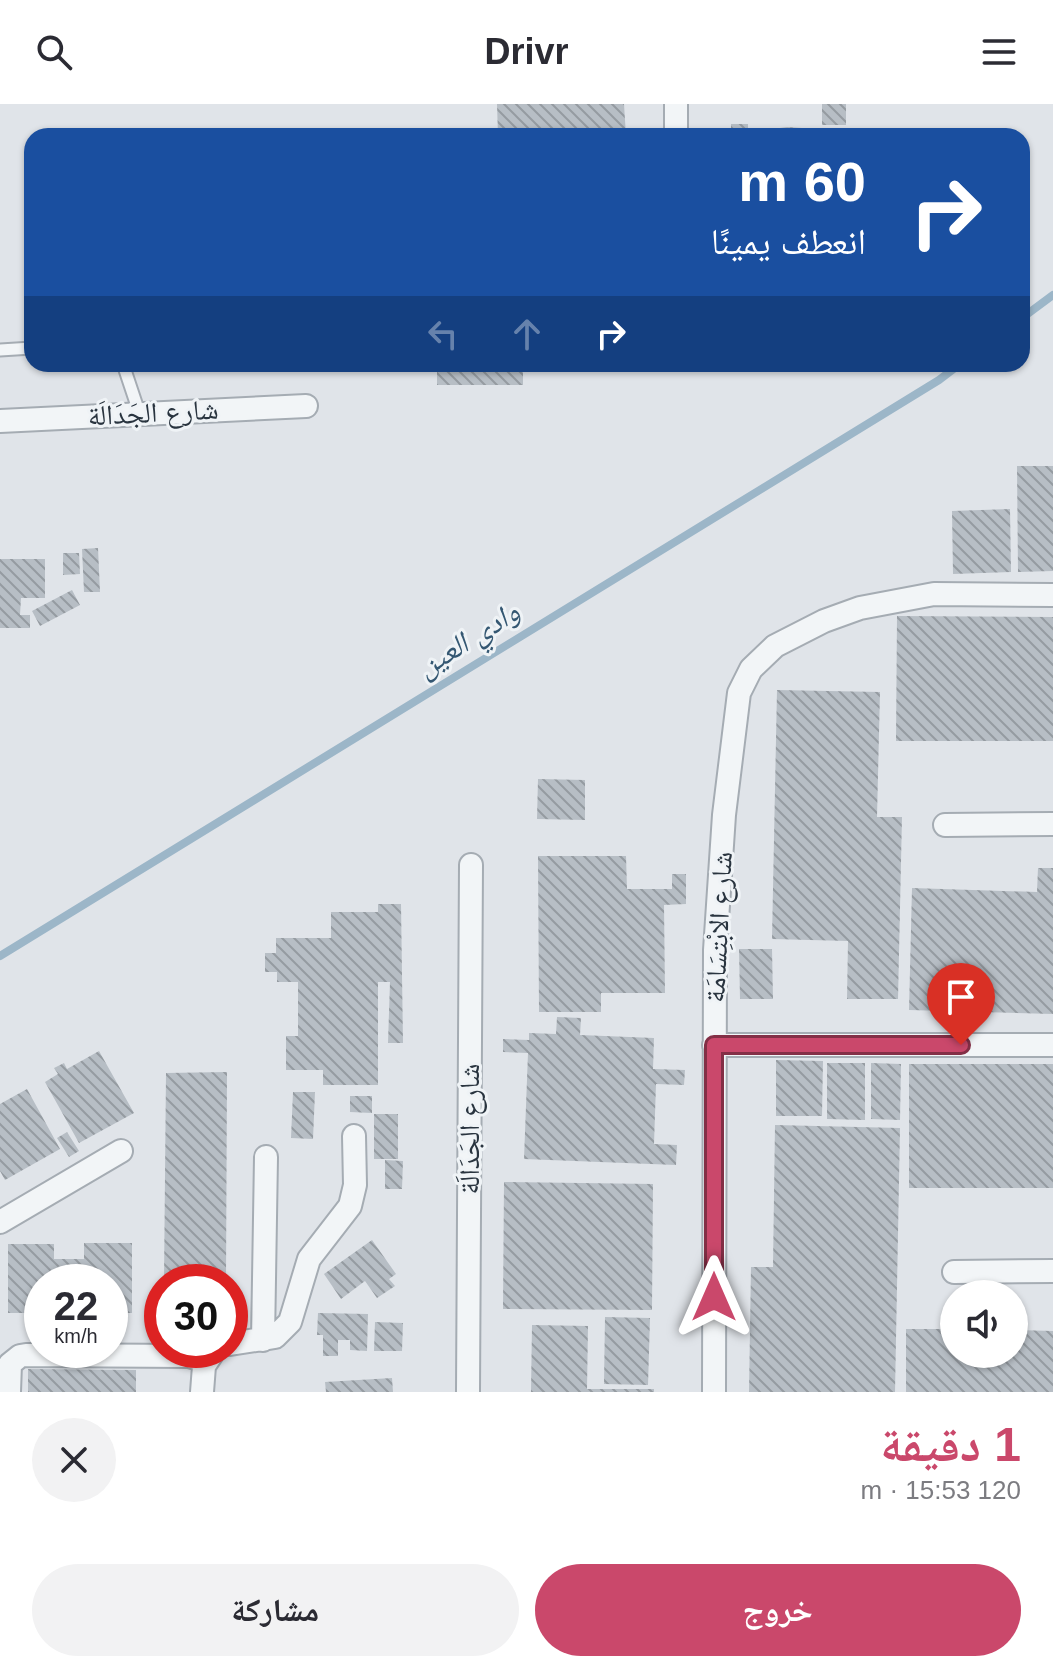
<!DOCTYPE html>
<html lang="ar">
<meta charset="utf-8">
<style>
:root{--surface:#fff;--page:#f2f2f3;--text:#2b2b33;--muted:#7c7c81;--accent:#ca486b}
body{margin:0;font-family:Helvetica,"Noto Naskh Arabic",sans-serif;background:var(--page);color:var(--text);direction:rtl;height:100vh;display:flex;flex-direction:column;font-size:30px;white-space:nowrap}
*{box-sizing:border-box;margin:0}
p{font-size:26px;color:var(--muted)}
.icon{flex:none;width:44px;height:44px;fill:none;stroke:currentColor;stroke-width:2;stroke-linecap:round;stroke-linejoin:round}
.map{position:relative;height:1288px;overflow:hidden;direction:ltr}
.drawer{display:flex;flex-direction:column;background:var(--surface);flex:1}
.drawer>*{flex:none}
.banner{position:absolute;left:24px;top:24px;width:1006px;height:244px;border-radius:24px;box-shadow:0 2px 6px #0004;direction:rtl;background:#1a4fa0;color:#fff;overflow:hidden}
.controls{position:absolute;left:940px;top:1176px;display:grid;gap:16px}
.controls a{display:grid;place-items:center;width:88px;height:88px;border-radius:50%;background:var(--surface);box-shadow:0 2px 6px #0004;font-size:40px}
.speed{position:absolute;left:24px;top:1160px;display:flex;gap:16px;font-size:40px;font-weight:700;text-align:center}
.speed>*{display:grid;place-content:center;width:104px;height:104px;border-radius:50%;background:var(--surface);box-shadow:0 2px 6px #0004;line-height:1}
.speed small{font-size:20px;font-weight:400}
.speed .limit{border:12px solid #d22;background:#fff;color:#111}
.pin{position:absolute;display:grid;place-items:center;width:68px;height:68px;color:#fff;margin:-82px -34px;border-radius:50% 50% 50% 0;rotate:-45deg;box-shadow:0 0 8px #0007}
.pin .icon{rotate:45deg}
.me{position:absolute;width:88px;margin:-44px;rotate:0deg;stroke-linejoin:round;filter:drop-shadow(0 0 6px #0008)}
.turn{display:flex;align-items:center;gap:28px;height:168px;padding:0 32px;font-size:36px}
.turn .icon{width:104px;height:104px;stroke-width:2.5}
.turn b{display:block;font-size:56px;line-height:68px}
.lanes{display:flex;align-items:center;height:76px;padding:0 32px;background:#0003;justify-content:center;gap:40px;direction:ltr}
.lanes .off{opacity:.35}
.round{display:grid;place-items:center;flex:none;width:84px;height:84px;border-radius:42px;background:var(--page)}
.summary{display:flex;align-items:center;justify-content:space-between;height:136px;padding:0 32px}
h1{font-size:48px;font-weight:700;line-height:60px;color:var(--accent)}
.cta{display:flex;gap:16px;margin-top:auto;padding:16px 32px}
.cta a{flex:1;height:92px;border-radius:48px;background:var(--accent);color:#fff;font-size:32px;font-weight:700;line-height:92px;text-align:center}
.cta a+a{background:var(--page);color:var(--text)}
header{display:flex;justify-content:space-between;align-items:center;height:104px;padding:0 32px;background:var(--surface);font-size:36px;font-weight:700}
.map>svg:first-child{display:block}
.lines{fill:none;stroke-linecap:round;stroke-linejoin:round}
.stream{stroke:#9cb6c8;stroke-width:8}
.building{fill:url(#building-back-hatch)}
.service-casing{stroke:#a5acb3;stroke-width:15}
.minor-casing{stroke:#a5acb3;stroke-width:26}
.service{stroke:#f2f5f7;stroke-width:11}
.minor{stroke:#f2f5f7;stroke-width:22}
.route-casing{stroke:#832f46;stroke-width:20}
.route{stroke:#ca486b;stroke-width:14}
.labels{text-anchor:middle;stroke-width:6;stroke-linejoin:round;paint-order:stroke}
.street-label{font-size:28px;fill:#29343f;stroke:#eff3f6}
.water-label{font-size:30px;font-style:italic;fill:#345772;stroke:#eff3f6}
</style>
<header><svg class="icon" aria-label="menu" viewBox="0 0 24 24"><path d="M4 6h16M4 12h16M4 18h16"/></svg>Drivr<svg class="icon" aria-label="search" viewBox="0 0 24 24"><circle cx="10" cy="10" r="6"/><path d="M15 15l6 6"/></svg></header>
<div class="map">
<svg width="1053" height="1288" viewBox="0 0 1053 1288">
<defs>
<pattern id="building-back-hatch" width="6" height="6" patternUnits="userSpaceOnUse" patternTransform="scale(2)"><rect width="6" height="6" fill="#b7bec5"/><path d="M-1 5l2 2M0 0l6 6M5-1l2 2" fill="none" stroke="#959ba1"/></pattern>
</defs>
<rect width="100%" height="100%" fill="#e0e4e9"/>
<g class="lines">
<path class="stream" d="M1022 214 1053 191
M0 852 939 276 960 260"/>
</g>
<path class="building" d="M497 0H624L626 32H498Z
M822 0H846V21H822Z
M731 20H748V32H731Z
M787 23 802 24 819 32H759L773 25Z
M437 260H502V265L523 264V281H437Z
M1017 362H1053V467L1018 468Z
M1010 405 1011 468 953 470 952 407Z
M98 444 100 488H84L82 445Z
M63 449H79L80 470 63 471Z
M0 455H45V494H21L20 511H30V524H0Z
M72 486 80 501 40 522 32 507Z
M897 512 1053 513V637H896Z
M777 586 880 588 877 713H902L898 895H847L848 837 772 835Z
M538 675 585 676V716L537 715Z
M538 752H626L627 785H672V770H686V800L664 801 665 889H601V908H539Z
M1038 764H1053V910L909 906 912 784 1037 788Z
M378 800H401L403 939H388L390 878H378V981H323V966H286V932H298V878H277V868H265V849H276V834H331V808H378Z
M739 845H772L773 895H740Z
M557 913 581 914 580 931 654 934 653 965 685 966 684 981 656 980 654 1040 677 1041 676 1061 524 1055 528 949 503 948V935L529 936V929L556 930Z
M99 947 134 1009 79 1039 45 978 58 970 54 964 64 959 67 965Z
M776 956 823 957 822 1012H776Z
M827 959H865V1016L827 1015Z
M871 959 901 960 900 1016 871 1015Z
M909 960H1053V1084H909Z
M227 968 226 1177H164L166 969Z
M27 985 60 1045 5 1076 0 1067V1000Z
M293 988H315L313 1035 291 1034Z
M350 992H372V1009L350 1008Z
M374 1010H398V1055H374Z
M775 1021 900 1024 895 1288H749L751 1163H773Z
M67 1028 79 1047 69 1053 57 1034Z
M385 1056 403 1057 402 1085H385Z
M504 1078 653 1080 652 1206 503 1205Z
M372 1136 396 1170 389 1175 395 1182 377 1194 365 1177 341 1195 324 1170Z
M84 1139H132V1209H110V1178H42V1209H8V1140H54V1155H84Z
M318 1209 368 1210 367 1247 350 1246V1236H338V1252H323V1231H317Z
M605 1213 650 1214 648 1281 604 1280Z
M375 1218 403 1219 402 1247H374Z
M532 1221 588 1222 587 1285H654V1288H531Z
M906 1225H954V1250H1014V1226L1053 1227V1288H906Z
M28 1265 136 1266V1288H28Z
M392 1274 393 1288H326L325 1278Z"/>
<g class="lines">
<defs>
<path id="service" d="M0 246 32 244
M123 260 139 308"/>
<path id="minor" d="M676 0V32
M0 317 306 302
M945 721 1053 720
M714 941H1053
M0 1118 121 1047
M954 1168 1053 1167
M263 1236 266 1053
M230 1240 275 1233 290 1218 309 1155 350 1102 355 1081 354 1032
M9 1288 10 1260 20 1252 26 1251 189 1252 206 1257
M202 1288 204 1262 214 1247
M468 1288 471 761
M714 1288 715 846 724 711 739 589 751 565 775 542 824 517 860 504 934 490 1053 491"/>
</defs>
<use href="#service" class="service-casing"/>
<use href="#minor" class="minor-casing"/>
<use href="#service" class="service"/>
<use href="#minor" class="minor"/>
</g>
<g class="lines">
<defs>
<path id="route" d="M714 1193V941H961"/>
</defs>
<use href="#route" class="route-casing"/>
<use href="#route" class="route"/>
</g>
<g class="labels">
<g class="street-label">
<text transform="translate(153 308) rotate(-3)" y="10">شارع الجَدَالَة</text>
<text transform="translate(718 823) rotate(-87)" y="10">شارع الابْتِسَامَة</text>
<text transform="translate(469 1025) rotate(-90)" y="10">شارع الجَدَالَة</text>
</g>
<g class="water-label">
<text transform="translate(468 535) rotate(-32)" y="10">وادي العين</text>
</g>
</g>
</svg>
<div class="controls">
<a><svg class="icon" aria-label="sound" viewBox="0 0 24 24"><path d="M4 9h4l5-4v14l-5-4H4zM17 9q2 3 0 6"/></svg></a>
</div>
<div class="speed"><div>22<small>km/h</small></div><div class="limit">30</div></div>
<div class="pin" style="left:961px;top:941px;background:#d93025"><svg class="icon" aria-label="arrive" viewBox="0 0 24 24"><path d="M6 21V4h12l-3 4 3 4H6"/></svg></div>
<svg class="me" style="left:714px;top:1193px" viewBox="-20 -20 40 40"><path d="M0-17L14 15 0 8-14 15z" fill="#ca486b" stroke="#fff" stroke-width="4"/></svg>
<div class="banner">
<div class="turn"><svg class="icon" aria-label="right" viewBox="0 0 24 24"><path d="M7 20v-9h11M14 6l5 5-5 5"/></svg><div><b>60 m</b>انعطف يمينًا</div></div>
<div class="lanes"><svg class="icon off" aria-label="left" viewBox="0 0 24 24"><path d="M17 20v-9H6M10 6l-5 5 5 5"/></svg><svg class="icon off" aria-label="ahead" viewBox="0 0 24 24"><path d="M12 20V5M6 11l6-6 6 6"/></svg><svg class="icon" aria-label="right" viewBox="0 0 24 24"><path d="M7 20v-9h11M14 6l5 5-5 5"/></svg></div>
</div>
</div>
<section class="drawer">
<div class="summary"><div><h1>1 دقيقة</h1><p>120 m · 15:53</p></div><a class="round"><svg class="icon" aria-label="close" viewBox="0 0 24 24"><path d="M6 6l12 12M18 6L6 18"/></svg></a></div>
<div class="cta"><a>خروج</a><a>مشاركة</a></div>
</section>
